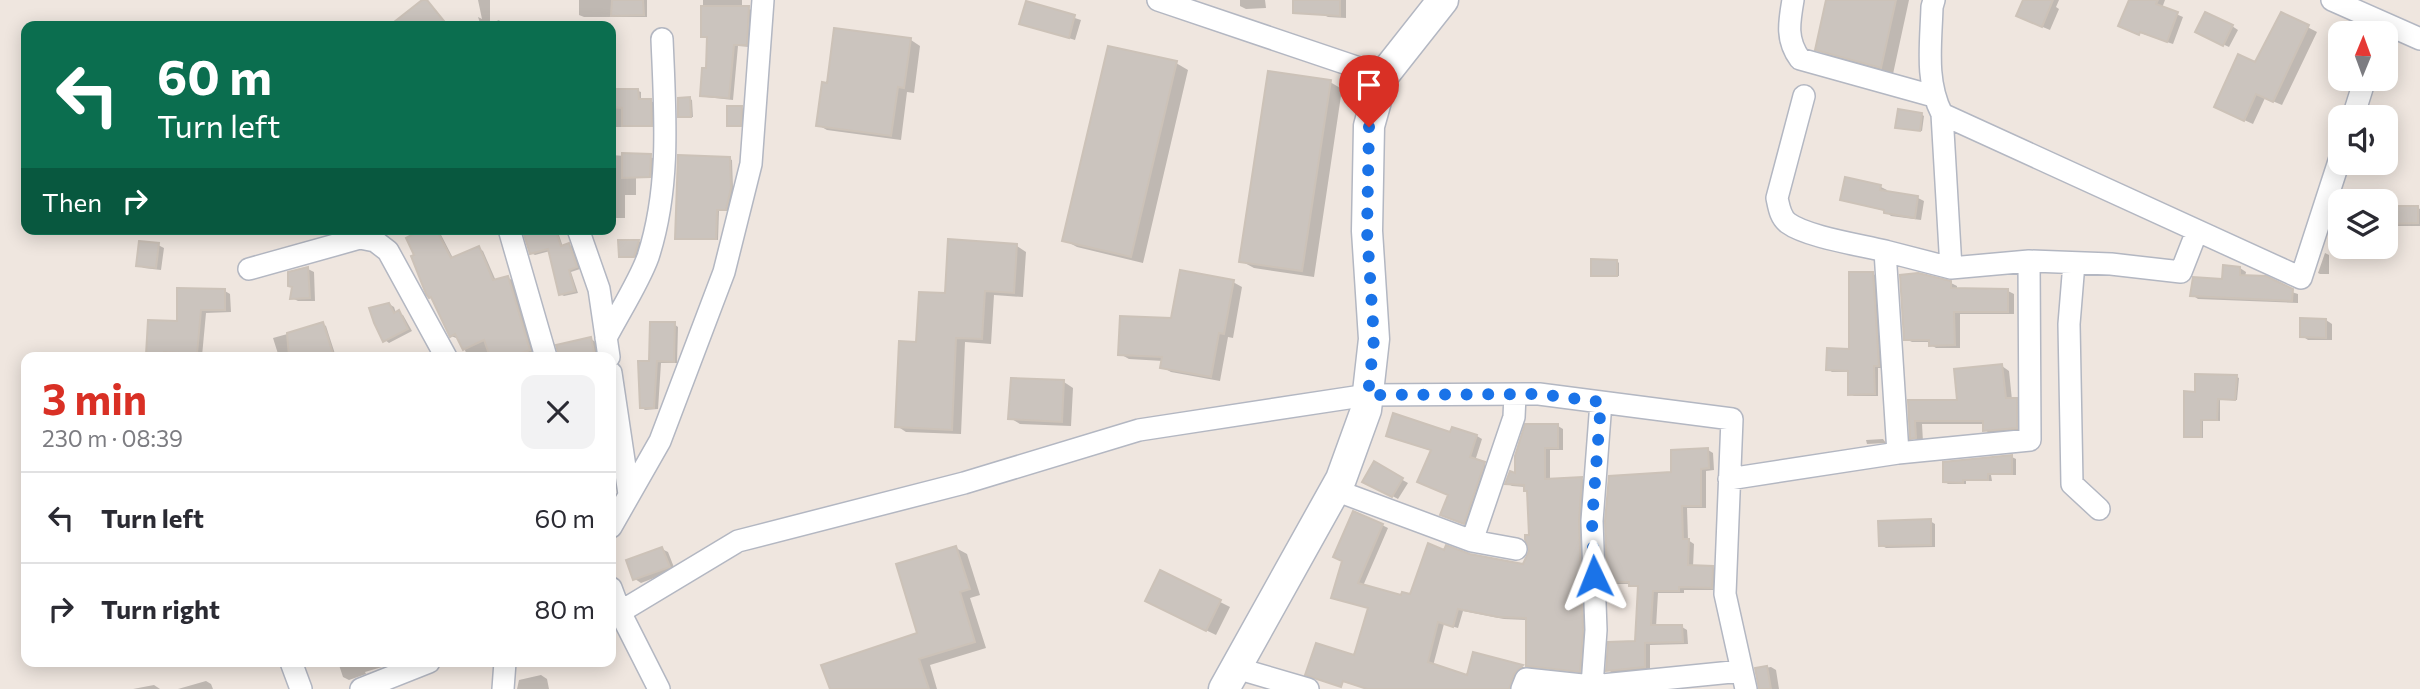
<!DOCTYPE html>
<meta charset="utf-8">
<style>
:root{--surface:#fff;--page:#f2f2f3;--text:#2b2b33;--muted:#7c7c81;--line:#e1e1e2;--accent:#d93025}
body{margin:0;font-family:Commissioner,sans-serif;background:var(--page);color:var(--text);height:100vh;display:flex;flex-direction:column;font-size:26px;white-space:nowrap}
*{box-sizing:border-box;margin:0}
p{font-size:23px;color:var(--muted)}
.icon{flex:none;width:38px;height:38px;fill:none;stroke:currentColor;stroke-width:2;stroke-linecap:round;stroke-linejoin:round}
.map{position:relative;flex:1;overflow:hidden}
.drawer{position:absolute;left:21px;top:352px;width:595px;height:315px;display:flex;flex-direction:column;background:var(--surface);border-radius:14px;box-shadow:0 4px 18px #0003}
.drawer>*{flex:none}
.top-card{position:absolute;left:21px;top:21px;width:595px;height:214px;border-radius:14px;box-shadow:0 4px 18px #0003;background:#0b6e4f;color:#fff;overflow:hidden}
.needle{width:46px;rotate:1deg}
.buttons{position:absolute;left:2328px;top:21px;display:grid;gap:14px}
.buttons a{display:grid;place-items:center;width:70px;height:70px;border-radius:14px;background:var(--surface);box-shadow:0 4px 18px #0003;font-size:35px}
.pin{position:absolute;display:grid;place-items:center;width:60px;height:60px;color:#fff;margin:-72px -30px;border-radius:50% 50% 50% 0;rotate:-45deg;box-shadow:0 0 7px #0007}
.pin .icon{rotate:45deg}
.me{position:absolute;width:77px;margin:-38px;rotate:358deg;stroke-linejoin:round;filter:drop-shadow(0 0 5px #0008)}
.turn{display:flex;align-items:center;gap:24px;height:147px;padding:0 21px;font-size:32px}
.turn .icon{width:91px;height:91px;stroke-width:2.5}
.turn b{display:block;font-size:49px;line-height:60px}
.then{display:flex;align-items:center;height:66px;padding:0 21px;background:#0003;gap:14px;font-size:26px}
.round{display:grid;place-items:center;flex:none;width:74px;height:74px;border-radius:14px;background:var(--page)}
.overview{display:flex;align-items:center;justify-content:space-between;height:119px;padding:0 21px}
h1{font-size:42px;font-weight:700;line-height:52px;color:var(--accent)}
ul{padding:0;list-style:none}
li{display:flex;align-items:center;gap:21px;height:91px;padding:0 21px;border-top:2px solid var(--line)}
li div{flex:1}
li b{display:block;font-size:26px}
li em{font-style:normal}
.map>svg:first-child{display:block}
.shadow{fill:#0003;fill-rule:evenodd}
.building{fill:#cbc4be;stroke:#ccc2b8;stroke-width:2}
.lines{fill:none;stroke-linecap:round;stroke-linejoin:round}
.minor-casing{stroke:#b3b7c2;stroke-width:24}
.secondary-casing{stroke:#b3b7c2;stroke-width:33}
.minor{stroke:#fff;stroke-width:21}
.secondary{stroke:#fff;stroke-width:30}
.route{stroke:#1a73e8;stroke-width:12;stroke-dasharray:0 21.6}
</style>
<div class="map">
<svg width="2420" height="689" viewBox="0 0 2420 689">
<rect width="100%" height="100%" fill="#efe6df"/>
<path class="shadow" d="M478 0H490V21L482 22 485 26 499 20 504 26H481L478 17 482 19Z
M579 0H647V17H584L579 15Z
M703 0H742V8L753 10 750 47 738 46 733 100 706 97 702 95 708 70 707 38 703 36Z
M1240 0H1265L1266 8 1246 9 1240 6Z
M1322 0H1346V18L1328 17 1322 14Z
M1827 0H1909L1893 74 1829 56 1817 49Z
M2025 0H2059L2056 7 2059 9 2050 30 2026 20Z
M2131 0H2165L2162 8 2183 17 2173 44 2126 28Z
M1027 3 1081 20 1075 40 1021 23Z
M2282 14 2317 32 2282 105 2265 98 2253 124 2224 111 2256 65Z
M2232 26 2238 30 2229 47 2203 35Z
M836 30 911 40 920 46 914 93 907 92 901 140 827 130 818 125 828 85Z
M1176 63 1188 70 1143 263 1077 247 1064 240Z
M1330 82 1342 89 1314 277 1254 268 1241 261Z
M611 85 615 87V91H638L641 92V101L654 102V127H611Z
M690 99 692 100 693 117 682 118 680 116Z
M742 108 744 109 743 126 729 125Z
M1921 114 1924 116 1922 131 1897 127Z
M611 155 654 158 652 178H636V195H625V218H611Z
M729 159 732 160 733 190 728 211H719L718 240 677 238Z
M1847 179 1881 187 1887 190 1886 193 1918 198 1924 201 1921 220 1891 216 1886 211 1848 202 1842 199Z
M2386 208H2418L2420 209V226H2385Z
M426 229H438L453 258 479 248 483 251 496 281 508 278 512 280 534 352 520 357H468L459 337 456 338 451 336 434 299 430 297Z
M537 229H557L563 247 569 245 573 247 580 269 571 272 578 293 564 296 560 294 550 251 535 255 531 253Z
M2340 239V247H2373L2372 256H2344L2339 252Z
M639 241 641 243 636 257 620 256V242Z
M158 245 164 248 161 270 144 268 138 265Z
M1017 246 1026 252 1023 297 994 295 991 344 965 342 961 434 906 432 897 426 917 343 946 295Z
M2325 253 2329 255V274H2320L2318 273Z
M1617 261 1619 263V276H1595Z
M2240 268 2246 272 2245 277 2298 294V303L2198 299 2192 295 2224 280Z
M308 269 314 272 315 301H298L292 298Z
M1873 274 1877 276 1883 368H1878V396H1854L1850 394V372H1832L1828 369 1851 350Z
M1233 282 1242 287 1233 338 1228 337 1220 381 1171 372 1162 367 1163 361 1129 359 1120 354Z
M1951 283 1957 286V290L2008 291 2014 294V314H1960V348H1936L1931 345 1930 342H1912L1906 339Z
M225 291 230 294 231 312 206 313 202 356 169 354V357H152L148 354 178 323Z
M389 304 394 307 396 313 403 315 412 331 389 343 385 340Z
M2326 320 2332 324V340H2308L2302 336Z
M323 324 326 326 336 357H279L273 338Z
M674 324 678 327 677 363H661L658 409 645 410 641 407 651 363Z
M591 339 597 343 600 357H560Z
M2002 366 2009 371 2012 400 2024 404V432L1992 435 1985 430V424H1922L1923 442 1912 438 1910 401H1959Z
M2237 377 2239 378 2237 400 2220 399V421L2203 420V438L2186 436 2196 393Z
M1064 382 1073 388 1071 426 1020 424 1010 418Z
M1558 426 1563 429V450H1550V481L1582 479 1587 482 1588 634 1585 673 1534 668 1526 670 1515 689H1367L1314 673 1355 658 1370 609 1333 597 1382 525 1388 528 1363 586 1402 597 1411 596 1445 552 1524 566 1531 551 1529 492 1525 487 1512 486 1507 483 1517 475ZM1463 611 1504 619 1527 620V668L1474 654 1468 677 1433 666 1444 624 1458 628Z
M1451 434 1477 436 1482 439 1475 461 1490 467 1470 526 1448 518 1450 495 1432 451 1393 438Z
M1883 439 1886 443 1867 444 1866 440Z
M1708 450 1713 453 1714 470 1706 471V508H1687L1688 540 1694 544 1693 567H1713L1718 570 1717 590H1684V593H1658L1656 627H1682L1687 630 1688 644 1650 645V670L1613 673 1608 670 1636 643 1639 588 1631 584H1614L1609 581 1673 474Z
M2012 457 2016 459V475H1991L1992 481H1966V484H1948L1944 481Z
M1374 464 1408 483 1398 499 1364 481Z
M1930 521 1935 524V547L1886 548 1881 545Z
M956 548 967 554 980 595 970 598 986 648 930 665 937 689H831L919 634Z
M662 549 668 552 675 570 641 583 635 579Z
M1161 572 1230 607 1216 635 1156 606Z
M338 662H399L365 672 366 674 349 680 343 677Z
M1771 667 1776 670 1779 689H1760L1757 669Z
M541 675 547 679 549 689H517L519 680Z
M206 681 211 684 213 689H178Z
M154 685 160 689H133Z"/>
<path class="building" d="M422 0H427L448 26H389Z
M612 0H643L644 15 611 16Z
M1293 0H1340V16L1293 13Z
M1826 0H1896L1881 68 1815 50Z
M2023 0H2053L2042 27 2016 16Z
M2129 0H2158L2156 4 2178 12 2167 42 2140 32 2139 35 2118 26Z
M1026 1 1075 15 1069 38 1019 24Z
M701 6H749L747 45H734L729 98 700 96 702 68H706L707 37H701Z
M2205 12 2233 25 2223 46 2195 32Z
M2281 12 2309 25 2273 102 2256 94 2244 121 2214 107 2238 54 2255 62Z
M834 28 911 38 904 88 898 87 891 136 816 126 822 82 827 83Z
M1108 46 1177 61 1131 257 1062 241Z
M1268 71 1331 80 1302 271 1239 262Z
M611 89H638L639 99H651L652 126H622V108L611 107Z
M690 97 691 117H678V98Z
M727 106H742L741 126H727Z
M1898 109 1922 113 1920 131 1895 128Z
M622 153 651 154 650 177 622 178Z
M678 155 730 157 731 188 726 210H717L716 239H675Z
M1845 177 1881 185 1880 190 1918 196 1915 218 1884 213V210L1840 200Z
M2385 206H2418V223L2385 224Z
M423 229H436L451 258 479 246 493 280 508 276 530 350 510 357H490L484 340 463 350 455 334 450 337 431 297 429 298 426 294 411 256 414 255 406 238Z
M528 229H555L561 246 569 243 577 267 569 270 575 291 559 295 548 249 530 254 523 231Z
M948 239 1017 244 1014 293 985 291 982 339 956 338 952 430 895 427 899 341 916 342 919 292 945 293Z
M618 240H639L634 257H619Z
M139 241 159 243 156 268 136 266Z
M1591 259 1617 260V276H1591Z
M2223 265 2240 267V275L2266 276 2293 289 2292 301 2190 296 2193 277 2222 279Z
M308 267 310 298 290 299 292 287 288 286V272Z
M1180 270 1234 280 1224 334 1219 333 1211 377 1160 368 1162 357 1118 355 1120 316 1171 318Z
M1849 272H1873L1879 366H1874L1875 394 1848 395V371L1826 370 1827 348 1849 349Z
M1918 273 1951 281V288L2008 289V312H1954L1955 345 1929 346V340H1904L1900 275Z
M177 288 225 289V310H201L197 354 164 352 163 356 146 355 148 320 177 321Z
M389 303 394 313 399 310 408 329 383 342 374 323 369 308Z
M2300 318 2326 319V338L2300 337Z
M323 322 334 357H289L287 333Z
M650 322H675L674 362 657 361 654 408H640L638 361H649Z
M591 337 595 357H559L556 345Z
M2002 364 2006 398H2017V428L1983 431V421H1915L1916 438 1910 439 1908 400H1957L1954 369Z
M2195 374 2237 375 2235 400 2218 399 2217 420H2201V437H2184V391L2195 392Z
M1011 378 1064 380 1062 422 1008 419Z
M1393 413 1450 432 1452 427 1477 435 1470 457 1485 462 1464 524 1440 515 1448 495 1417 482 1431 450 1386 436Z
M1525 424H1558V448H1545V479L1582 477 1579 521 1583 630 1580 672 1526 666V618L1498 617 1458 609 1453 627 1438 622 1428 662 1467 675 1473 652 1523 665 1514 674 1509 689H1367L1343 681 1341 687 1305 675 1316 643 1354 655 1368 608 1331 598 1342 561 1333 557 1353 511 1383 524 1358 583 1401 595 1402 592 1410 594 1428 543 1444 550 1446 545 1470 554 1523 564 1529 551 1525 539V535H1529L1527 491H1524V485L1505 484 1510 471 1515 473V456Z
M1708 448 1709 468 1701 469V506H1682L1683 539H1689L1688 565 1713 566 1712 588 1679 587V591H1653L1651 625H1682L1683 642 1645 643V667L1606 671 1608 642 1635 641 1638 586H1629V582H1607L1605 521 1609 476 1671 472V450Z
M2012 455V474H1988V480H1963V483L1943 482V462Z
M1374 461 1403 478 1392 497 1362 482Z
M1931 519V545L1879 546 1878 521Z
M956 546 970 589 960 592 975 642 919 659 929 689H830L821 665 917 633 896 564Z
M662 547 670 567 633 580 626 560Z
M1160 570 1221 600 1206 631 1145 601Z
M1767 666 1771 689H1759L1755 668Z"/>
<g class="lines">
<defs>
<path id="minor" d="M1158 0 1383 76
M1793 0C1789 23 1786 40 1800 59L1933 96
M1934 0 1932 7C1931 43 1925 81 1942 114L2301 278 2340 158
M2332 0 2420 39
M1804 96 1777 198C1779 207 1780 217 1788 223 1807 237 1861 245 1885 251
M1942 114 1951 268 1885 251 1898 453 2030 440 2029 261 1951 268
M2353 117 2365 79
M509 229 546 357
M578 229 599 289 609 357
M2029 261 2111 264 2181 272 2197 231
M2074 263 2069 324 2072 484 2099 509
M249 269 360 238 375 241 388 251 446 357
M606 338C619 313 639 282 648 257 671 186 665 112 662 39
M611 373 629 494
M1601 402 1592 521 1596 630 1592 686 1742 671
M1729 479 1898 453
M1335 490 1472 541 1514 417 1515 395
M611 527 660 441 724 272 751 164 763 0
M1472 541 1516 549
M611 588 620 612 611 615
M291 662 301 689
M1236 668 1308 689
M361 689 429 662
M503 689 505 662
M659 689 620 612 738 541 964 483 1139 430 1368 395 1539 394 1732 419 1725 594 1746 689
M1522 689 1526 679 1592 686"/>
<path id="secondary" d="M1224 689 1341 479 1366 410 1374 339 1367 231 1369 126 1383 76 1443 0"/>
</defs>
<use href="#minor" class="minor-casing"/>
<use href="#secondary" class="secondary-casing"/>
<use href="#minor" class="minor"/>
<use href="#secondary" class="secondary"/>
</g>
<g class="lines">
<path class="route" d="M1369 127 1367 231 1374 339 1368 395 1539 394 1601 402 1592 521 1594 576"/>
</g>
</svg>
<div class="buttons">
<a><svg class="needle" viewBox="-14 -14 28 28"><path d="M0-13l5 13h-10z" fill="#e53935"/><path d="M0 13l5-13h-10z" fill="#7c7c81"/></svg></a>
<a><svg class="icon" aria-label="sound" viewBox="0 0 24 24"><path d="M4 9h4l5-4v14l-5-4H4zM17 9q2 3 0 6"/></svg></a>
<a><svg class="icon" aria-label="layers" viewBox="0 0 24 24"><path d="M12 4l9 5-9 5-9-5zM3 14l9 5 9-5"/></svg></a>
</div>
<div class="pin" style="left:1369px;top:127px;background:#d93025"><svg class="icon" aria-label="arrive" viewBox="0 0 24 24"><path d="M6 21V4h12l-3 4 3 4H6"/></svg></div>
<svg class="me" style="left:1594px;top:576px" viewBox="-20 -20 40 40"><path d="M0-17L14 15 0 8-14 15z" fill="#1a73e8" stroke="#fff" stroke-width="4"/></svg>
<div class="top-card">
<div class="turn"><svg class="icon" aria-label="left" viewBox="0 0 24 24"><path d="M17 20v-9H6M10 6l-5 5 5 5"/></svg><div><b>60 m</b>Turn left</div></div>
<div class="then">Then<svg class="icon" aria-label="right" viewBox="0 0 24 24"><path d="M7 20v-9h11M14 6l5 5-5 5"/></svg></div>
</div>
<section class="drawer">
<div class="overview"><div><h1>3 min</h1><p>230 m · 08:39</p></div><a class="round"><svg class="icon" aria-label="close" viewBox="0 0 24 24"><path d="M6 6l12 12M18 6L6 18"/></svg></a></div>
<ul>
<li><svg class="icon" aria-label="left" viewBox="0 0 24 24"><path d="M17 20v-9H6M10 6l-5 5 5 5"/></svg><div><b>Turn left</b></div><em>60 m</em></li>
<li><svg class="icon" aria-label="right" viewBox="0 0 24 24"><path d="M7 20v-9h11M14 6l5 5-5 5"/></svg><div><b>Turn right</b></div><em>80 m</em></li>
</ul>
</section>
</div>
